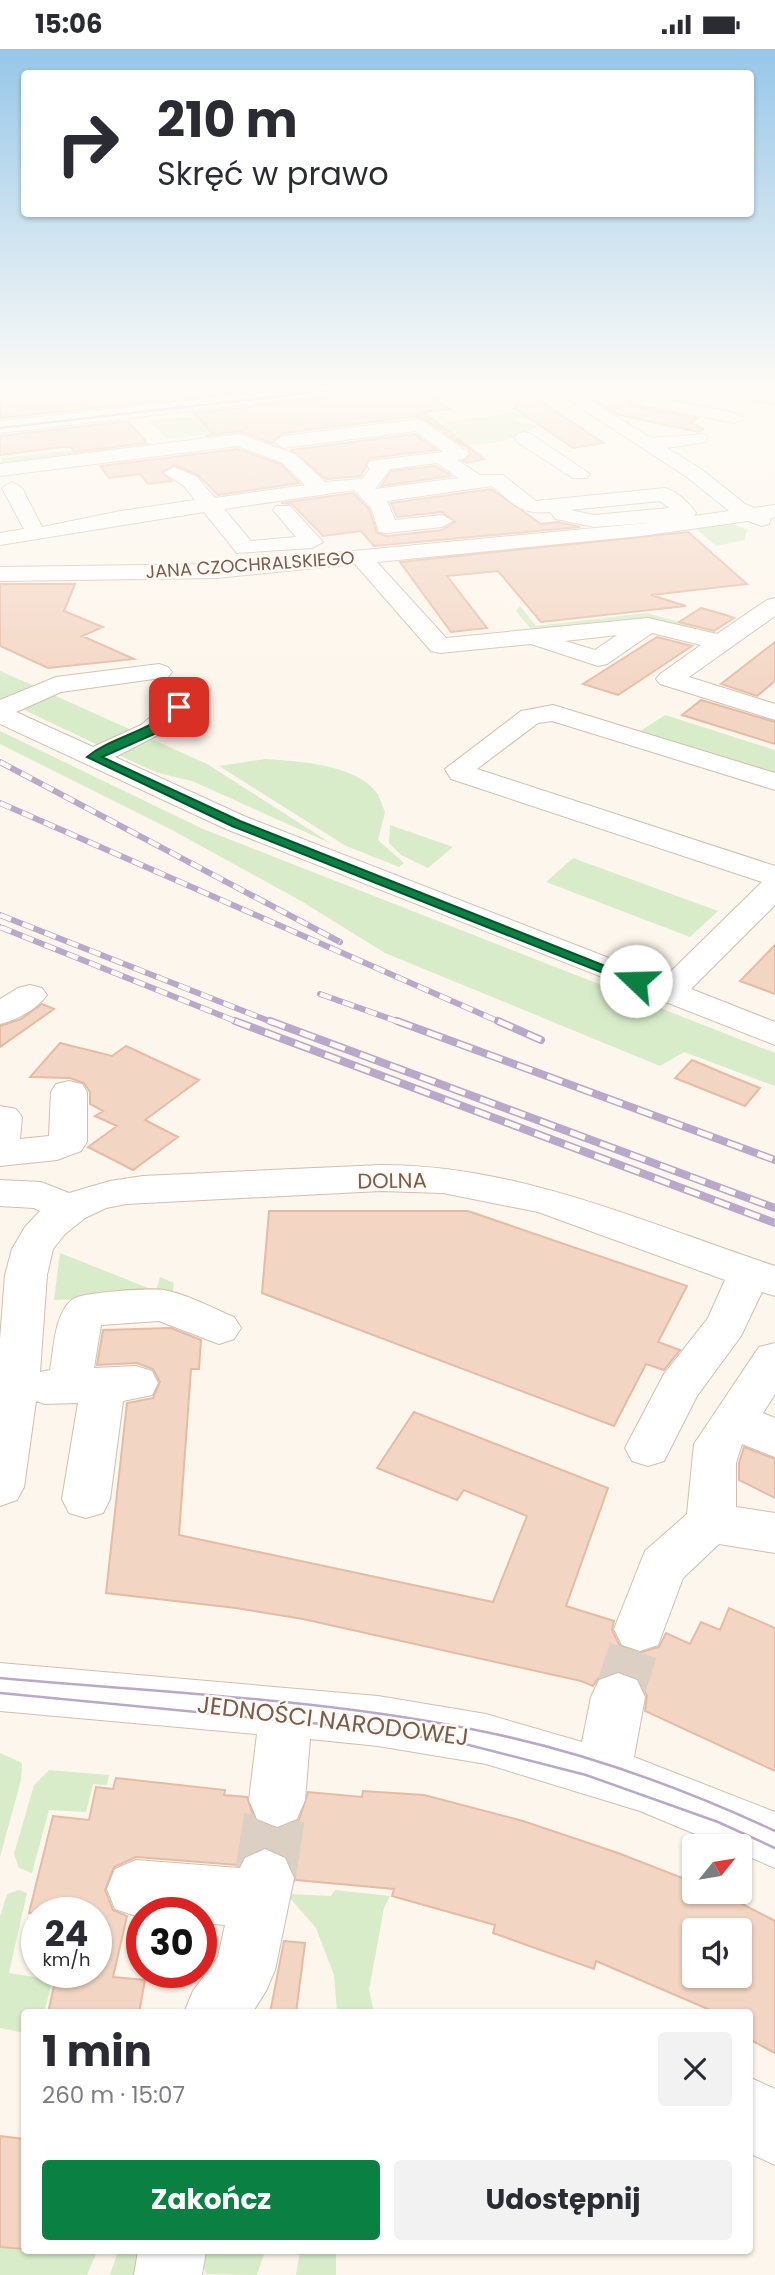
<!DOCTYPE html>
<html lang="pl">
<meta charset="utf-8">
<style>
:root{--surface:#fff;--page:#f2f2f3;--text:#2b2b33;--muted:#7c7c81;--accent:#0b8043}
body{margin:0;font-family:Poppins,sans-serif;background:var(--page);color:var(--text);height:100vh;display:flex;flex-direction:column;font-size:26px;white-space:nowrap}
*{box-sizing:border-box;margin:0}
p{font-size:23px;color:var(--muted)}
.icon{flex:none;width:38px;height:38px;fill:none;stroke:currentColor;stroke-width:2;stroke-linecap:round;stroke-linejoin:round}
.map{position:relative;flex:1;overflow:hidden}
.sheet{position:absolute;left:21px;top:1960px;width:732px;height:245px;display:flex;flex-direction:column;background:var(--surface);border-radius:7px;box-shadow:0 2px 5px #0004}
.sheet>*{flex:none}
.top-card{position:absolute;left:21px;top:21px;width:733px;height:147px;border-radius:7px;box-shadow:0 2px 5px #0004;background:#fff;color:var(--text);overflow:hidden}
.needle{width:46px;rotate:60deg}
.tools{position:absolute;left:682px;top:1785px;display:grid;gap:14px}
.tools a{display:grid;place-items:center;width:70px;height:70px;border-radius:7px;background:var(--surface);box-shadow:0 2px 5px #0004;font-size:35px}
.speed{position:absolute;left:21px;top:1848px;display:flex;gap:14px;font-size:35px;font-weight:700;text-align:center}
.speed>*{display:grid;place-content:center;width:91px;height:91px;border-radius:50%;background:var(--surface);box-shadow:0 2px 5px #0004;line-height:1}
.speed small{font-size:18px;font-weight:400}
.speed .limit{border:10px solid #d22;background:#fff;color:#111}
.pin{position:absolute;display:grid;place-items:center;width:60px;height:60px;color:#fff;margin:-30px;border-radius:14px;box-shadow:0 4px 10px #0006}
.me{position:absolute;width:77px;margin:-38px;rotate:291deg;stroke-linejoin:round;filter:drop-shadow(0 0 5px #0008)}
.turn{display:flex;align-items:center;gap:24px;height:147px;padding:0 21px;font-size:32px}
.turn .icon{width:91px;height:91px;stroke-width:2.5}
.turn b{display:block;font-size:49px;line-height:60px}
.round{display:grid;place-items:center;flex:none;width:74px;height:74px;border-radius:7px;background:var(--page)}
.headline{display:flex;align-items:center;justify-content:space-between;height:119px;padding:0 21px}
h1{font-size:42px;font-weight:700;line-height:52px}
.primary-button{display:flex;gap:14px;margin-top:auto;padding:14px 21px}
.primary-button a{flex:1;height:80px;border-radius:7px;background:var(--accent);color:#fff;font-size:28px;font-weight:700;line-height:80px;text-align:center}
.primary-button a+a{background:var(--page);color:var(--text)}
.status{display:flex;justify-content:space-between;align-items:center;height:49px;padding:0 35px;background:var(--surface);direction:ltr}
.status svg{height:19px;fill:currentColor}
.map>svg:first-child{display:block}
.green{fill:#d8ecc9}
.building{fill:#f3d5c3;stroke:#e6bba3;stroke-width:2;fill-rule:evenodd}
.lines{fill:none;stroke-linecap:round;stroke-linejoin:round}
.minor-tunnel-far1{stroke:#dcd0c4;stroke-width:49;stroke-dasharray:49 24;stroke-linecap:butt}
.minor-tunnel{stroke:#dcd0c4;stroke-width:61;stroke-dasharray:61 31;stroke-linecap:butt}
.minor-casing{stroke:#d1beb0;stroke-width:2}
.minor{fill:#fff;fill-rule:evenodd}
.tram-far1{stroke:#b9a8c9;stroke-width:2}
.tram{stroke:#b9a8c9;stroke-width:2.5}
.rail-far1-casing{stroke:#b9a8c9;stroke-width:6}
.rail-casing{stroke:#b9a8c9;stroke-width:8}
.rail-far1{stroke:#fffaf3;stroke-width:4.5;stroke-dasharray:12;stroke-linecap:butt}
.rail{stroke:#fffaf3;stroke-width:5;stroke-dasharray:16;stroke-linecap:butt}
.route{fill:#0b8043;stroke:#07532c;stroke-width:2}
.labels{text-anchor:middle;stroke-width:5;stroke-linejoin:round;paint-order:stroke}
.far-street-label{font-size:18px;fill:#7a5c4d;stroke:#fffaf3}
.street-label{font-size:21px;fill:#7a5c4d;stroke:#fffaf3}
.near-street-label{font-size:24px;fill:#7a5c4d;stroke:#fffaf3}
</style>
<div class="status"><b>15:06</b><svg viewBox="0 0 49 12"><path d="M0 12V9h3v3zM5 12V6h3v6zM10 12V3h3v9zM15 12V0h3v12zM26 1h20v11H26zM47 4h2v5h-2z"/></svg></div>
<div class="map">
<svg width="775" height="2226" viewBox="0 0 775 2226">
<rect width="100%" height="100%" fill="#fdf6ec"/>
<path class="green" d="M522 363 536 366 513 369 520 374 539 377 502 393 461 397 442 384 446 382 439 377 451 372Z
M194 367 211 384 166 390 150 371Z
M115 397 124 400 0 420 2 409Z
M728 474 747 480 745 491 716 497 695 479Z
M520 557 536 577 646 564 698 578 690 583 535 585 516 562Z
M0 622 37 638 5 652 0 650Z
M49 644 136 683 102 698 16 657Z
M665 666 775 701V726L637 684Z
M0 682 203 780 775 1004V1037L684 1003 660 1017 385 904 301 852 174 782 0 695Z
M147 688 207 715 332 795 192 732 158 724 114 704Z
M265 710C296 712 355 715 376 743 380 748 382 756 385 763L378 791 404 814 399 818 346 797 219 717Z
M390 776 453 798 428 819 401 806 389 794Z
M573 809 718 862 690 888 546 833Z
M60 1204 156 1242 160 1228 174 1234 172 1247 54 1251Z
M0 1704 22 1714 21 1731 0 1808Z
M49 1721 109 1726 107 1736 93 1735 86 1763 49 1761 32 1824 19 1819 14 1805 34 1736Z
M19 1841 27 1844 9 1924 53 1931 44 1963 24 1964V1984L0 1979V1868L7 1845Z
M335 1841 390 1847 384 1859 369 1941 374 1963H337L334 1926 316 1879 288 1847 291 1845 331 1847Z
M0 2198 55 2203 97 2202 87 2226H0Z
M118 2202H149L143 2226H110Z
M200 2202H265L257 2226 206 2225Z
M300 2202H336V2226H296Z"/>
<path class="building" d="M0 341H34L39 347 97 341H264L180 350 172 341 149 353 0 369Z
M338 341H346V349L424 341 449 360 423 363 484 410 467 414 463 412 471 405 467 399 420 367 283 384 272 394 239 382 205 387 213 385 194 364 327 349Z
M578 341H638L642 343H634L628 350 633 357 698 369 691 373 703 380 699 383 619 366Z
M525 342 604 394 573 399 514 359Z
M128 372 147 394 74 403 71 398H62L0 406V387Z
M415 385 436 401 370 409 361 427 326 430 291 401Z
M237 400 280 415 299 434 218 446 198 426 175 416 162 423 172 432 148 435 140 425 109 429 100 417Z
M436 417 451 427 381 437 391 422Z
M491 440 541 475 558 473 580 478 374 497 361 482 323 487 292 455 281 454 353 444 369 460 377 484 387 487 442 481 455 473 442 463 397 468 391 454Z
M688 483 747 535 651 546 686 557 541 573 498 522 447 527 487 579 451 583 400 513Z
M0 535H75L64 562 103 578 82 587 134 610 48 619 0 597Z
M701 559 726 566 734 569 714 582 679 573Z
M657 588 692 597 618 646 583 635Z
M775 593V632L757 647 721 635Z
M701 651 775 673V695L682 666Z
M775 896V945L740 932Z
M42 955 54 960 0 998V977L21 970Z
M60 994 112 1007 126 997 199 1031 145 1071 178 1088 133 1121 88 1098 117 1077 95 1067 103 1062 90 1055V1043L84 1034 70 1029 30 1028Z
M692 1011 730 1027 760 1039 745 1057 675 1029Z
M269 1162H468L687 1237 658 1293 680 1301 664 1321 646 1315 614 1377 262 1244Z
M171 1279 201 1291 199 1320H191L179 1486 493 1553 527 1467 464 1441 457 1451 377 1419 414 1363 608 1439 566 1557 614 1572 612 1581 620 1597 639 1604 659 1598 666 1584 690 1595 701 1573 720 1581 729 1559 775 1579V1722L645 1662 647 1647 639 1630 619 1622 598 1629 593 1637 581 1632 303 1570 236 1559 106 1544 127 1354 153 1349 160 1333 153 1320 137 1314 97 1316 103 1281Z
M744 1398 775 1410V1449L739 1431V1414Z
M116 1729 225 1741 224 1746 247 1748 255 1771 276 1780 299 1771 308 1743 362 1748 363 1742 424 1746 523 1772 618 1804 695 1834V1843H715L727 1847 775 1872V2004L749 1990V1964H717L596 1912 594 1920 493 1884 495 1876 392 1847 394 1840 296 1831 287 1808 266 1798 244 1807 238 1816 136 1808 114 1818 105 1841 113 1861 127 1867 113 1928 145 1931 139 1964H48L57 1923H96V1864H29L53 1767 89 1771 96 1738 113 1740ZM695 1881H740V1927H695Z
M284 1892 305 1894 296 1964H270Z
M0 2087 24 2090V2200L0 2198Z"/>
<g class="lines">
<path class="minor-tunnel-far1" d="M618 1648 640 1580"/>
<path class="minor-tunnel" d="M265 1829 277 1751"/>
<defs>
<path id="minor" d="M284 341H336L327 346 0 384V372Z
M553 341H574L651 389 705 385 707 389 705 393 667 399 701 420 745 455 754 459 775 456V468L771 469 769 475 762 477 748 472 641 487 377 513 446 589 648 569 717 585 767 551 775 549V567L689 628 775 655V671L660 635 656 630 660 625 701 596 652 584 607 615 598 617 531 595 440 604 431 602 355 515 216 529 0 532V518L216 515 648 474 594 478 556 470 550 463C520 466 514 455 492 437L387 452 395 471 442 466 453 472 442 478 387 484 379 483 371 459 354 441 224 460 251 492 296 488 273 461 276 457H290L323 493 312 499 237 504 204 463 0 496V484L24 480 2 439 12 433 22 439 42 478 121 462 195 451 183 436 164 424 174 418 197 428 215 449 305 436 281 413 237 397 0 427V415L239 385 295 405 325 433 362 430 370 420 367 416 370 412 443 403 416 382 283 399 274 393 283 387 420 370 465 401 468 405 465 409 457 411 480 426H503L536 452 665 439C677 442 689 454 696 464L694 467 729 462 687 428ZM437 414 458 429 375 440 390 420ZM660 452 669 459 594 466 570 461ZM617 586 595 601 565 592Z
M725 341H756L775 345V355L728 345Z
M640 345 735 364 744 369 735 374 634 354 631 350 634 346Z
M524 383 531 385 590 425 587 429H573L517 393 515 389 517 385Z
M159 615 168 618 172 623 168 628 61 643 16 663 93 698 141 676 170 652H188L192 658 170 680 115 708 246 768 663 930 762 833 451 730 445 720 521 662 553 656 775 724V741L552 672 538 674 477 720 775 817V856L691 940 775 973V996L226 780 0 675V651L56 628Z
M30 936 42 939 47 946C37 960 17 971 0 975V950L18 939Z
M69 1032 82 1035 87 1043V1093L81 1102 57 1111 0 1117V1057L16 1060 22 1068 20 1090 49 1087 51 1043 56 1035Z
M381 1116C520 1116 645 1174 775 1217V1247L762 1243 741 1287 697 1347 664 1412 648 1417 632 1412 625 1399 664 1325 708 1269 725 1231 538 1163 443 1144 381 1142 126 1155 106 1159 85 1169 65 1185 53 1200 47 1226 40 1323 50 1321C54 1300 54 1264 73 1250 83 1243 150 1239 164 1241 187 1245 212 1259 234 1268L241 1279 234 1290 219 1295 159 1272 101 1276 94 1319 136 1317 152 1322 158 1334 152 1346 123 1352 110 1450 103 1464 86 1469 69 1464 62 1450 78 1354 45 1355 36 1352 24 1438 17 1451 0 1457V1291L5 1226 12 1200 25 1178 40 1162 34 1159 0 1157V1131L41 1133 69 1144 110 1132 143 1127Z
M775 1294V1345L763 1364 775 1369V1408L742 1395 736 1414V1458L775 1464V1504L719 1495 683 1529 658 1596 640 1602 622 1596 614 1580 645 1502 687 1465 694 1395 759 1298Z
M0 1614 378 1647 486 1665 582 1693 591 1648 599 1631 618 1624 637 1631 645 1648 634 1708 775 1763V1819L740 1804V1797H724L640 1762 486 1715 378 1697 310 1690 305 1751 297 1770 277 1778 257 1770 249 1751 257 1685 0 1662Z
M265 1800 285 1809 294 1829 275 1921 266 1942 252 1964H184L193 1942 218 1908 225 1876 201 1874V1864H142V1869L115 1860 107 1840 115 1820 136 1811 240 1819 245 1809Z
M749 2028 775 2040V2116L749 2104Z
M138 2202H206L202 2226H134Z"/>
</defs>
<use href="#minor" class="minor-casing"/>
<use href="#minor" class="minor"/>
<path class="tram-far1" d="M0 379 334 341"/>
<path class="tram" d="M0 1629C165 1644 333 1650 495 1685 592 1706 685 1740 775 1782
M0 1644 342 1677 453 1692 586 1726 718 1773 775 1799"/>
<defs>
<path id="rail-far1" d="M0 713 340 893
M0 754 502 974
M0 866 274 974
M0 878 240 974
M320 945 402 974"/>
<path id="rail" d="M235 972 775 1174
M270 972 775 1159
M397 972 775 1111
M498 972 541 991"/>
</defs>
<use href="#rail-far1" class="rail-far1-casing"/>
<use href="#rail" class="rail-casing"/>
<use href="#rail-far1" class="rail-far1"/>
<use href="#rail" class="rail"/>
</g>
<linearGradient id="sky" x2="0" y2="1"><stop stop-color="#97c7e8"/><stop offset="0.52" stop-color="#fefbf6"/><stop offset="1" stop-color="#fefbf6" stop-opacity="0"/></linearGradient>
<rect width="775" height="652" fill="url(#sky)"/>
<path class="route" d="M176 656 185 658 172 673 154 685 102 708 240 772 643 932 631 935 232 777 87 708C114 686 151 684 176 656Z"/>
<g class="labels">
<g class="far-street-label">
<text transform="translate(250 516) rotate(-4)" y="6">JANA CZOCHRALSKIEGO</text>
</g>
<g class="street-label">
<text transform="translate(392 1132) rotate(-1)" y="7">DOLNA</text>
</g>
<g class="near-street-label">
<text transform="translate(333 1672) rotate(7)" y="8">JEDNOŚCI NARODOWEJ</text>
</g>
</g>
</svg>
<div class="tools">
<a><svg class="needle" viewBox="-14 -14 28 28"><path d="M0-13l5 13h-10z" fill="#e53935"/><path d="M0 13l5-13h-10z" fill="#7c7c81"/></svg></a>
<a><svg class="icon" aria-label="sound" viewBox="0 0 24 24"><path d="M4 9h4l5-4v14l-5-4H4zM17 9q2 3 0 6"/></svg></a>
</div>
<div class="speed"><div>24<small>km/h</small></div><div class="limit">30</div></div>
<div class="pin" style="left:179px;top:658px;background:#d93025"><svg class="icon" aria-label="arrive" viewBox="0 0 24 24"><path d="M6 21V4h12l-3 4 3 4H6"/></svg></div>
<svg class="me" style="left:636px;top:932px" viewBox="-20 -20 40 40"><circle r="19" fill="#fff"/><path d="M0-13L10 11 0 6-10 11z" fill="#0b8043"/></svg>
<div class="top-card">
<div class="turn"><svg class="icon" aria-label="right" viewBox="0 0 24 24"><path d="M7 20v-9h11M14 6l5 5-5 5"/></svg><div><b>210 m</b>Skręć w prawo</div></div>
</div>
<section class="sheet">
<div class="headline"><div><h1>1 min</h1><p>260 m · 15:07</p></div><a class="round"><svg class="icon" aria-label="close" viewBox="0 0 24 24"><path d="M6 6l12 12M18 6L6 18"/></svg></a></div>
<div class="primary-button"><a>Zakończ</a><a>Udostępnij</a></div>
</section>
</div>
